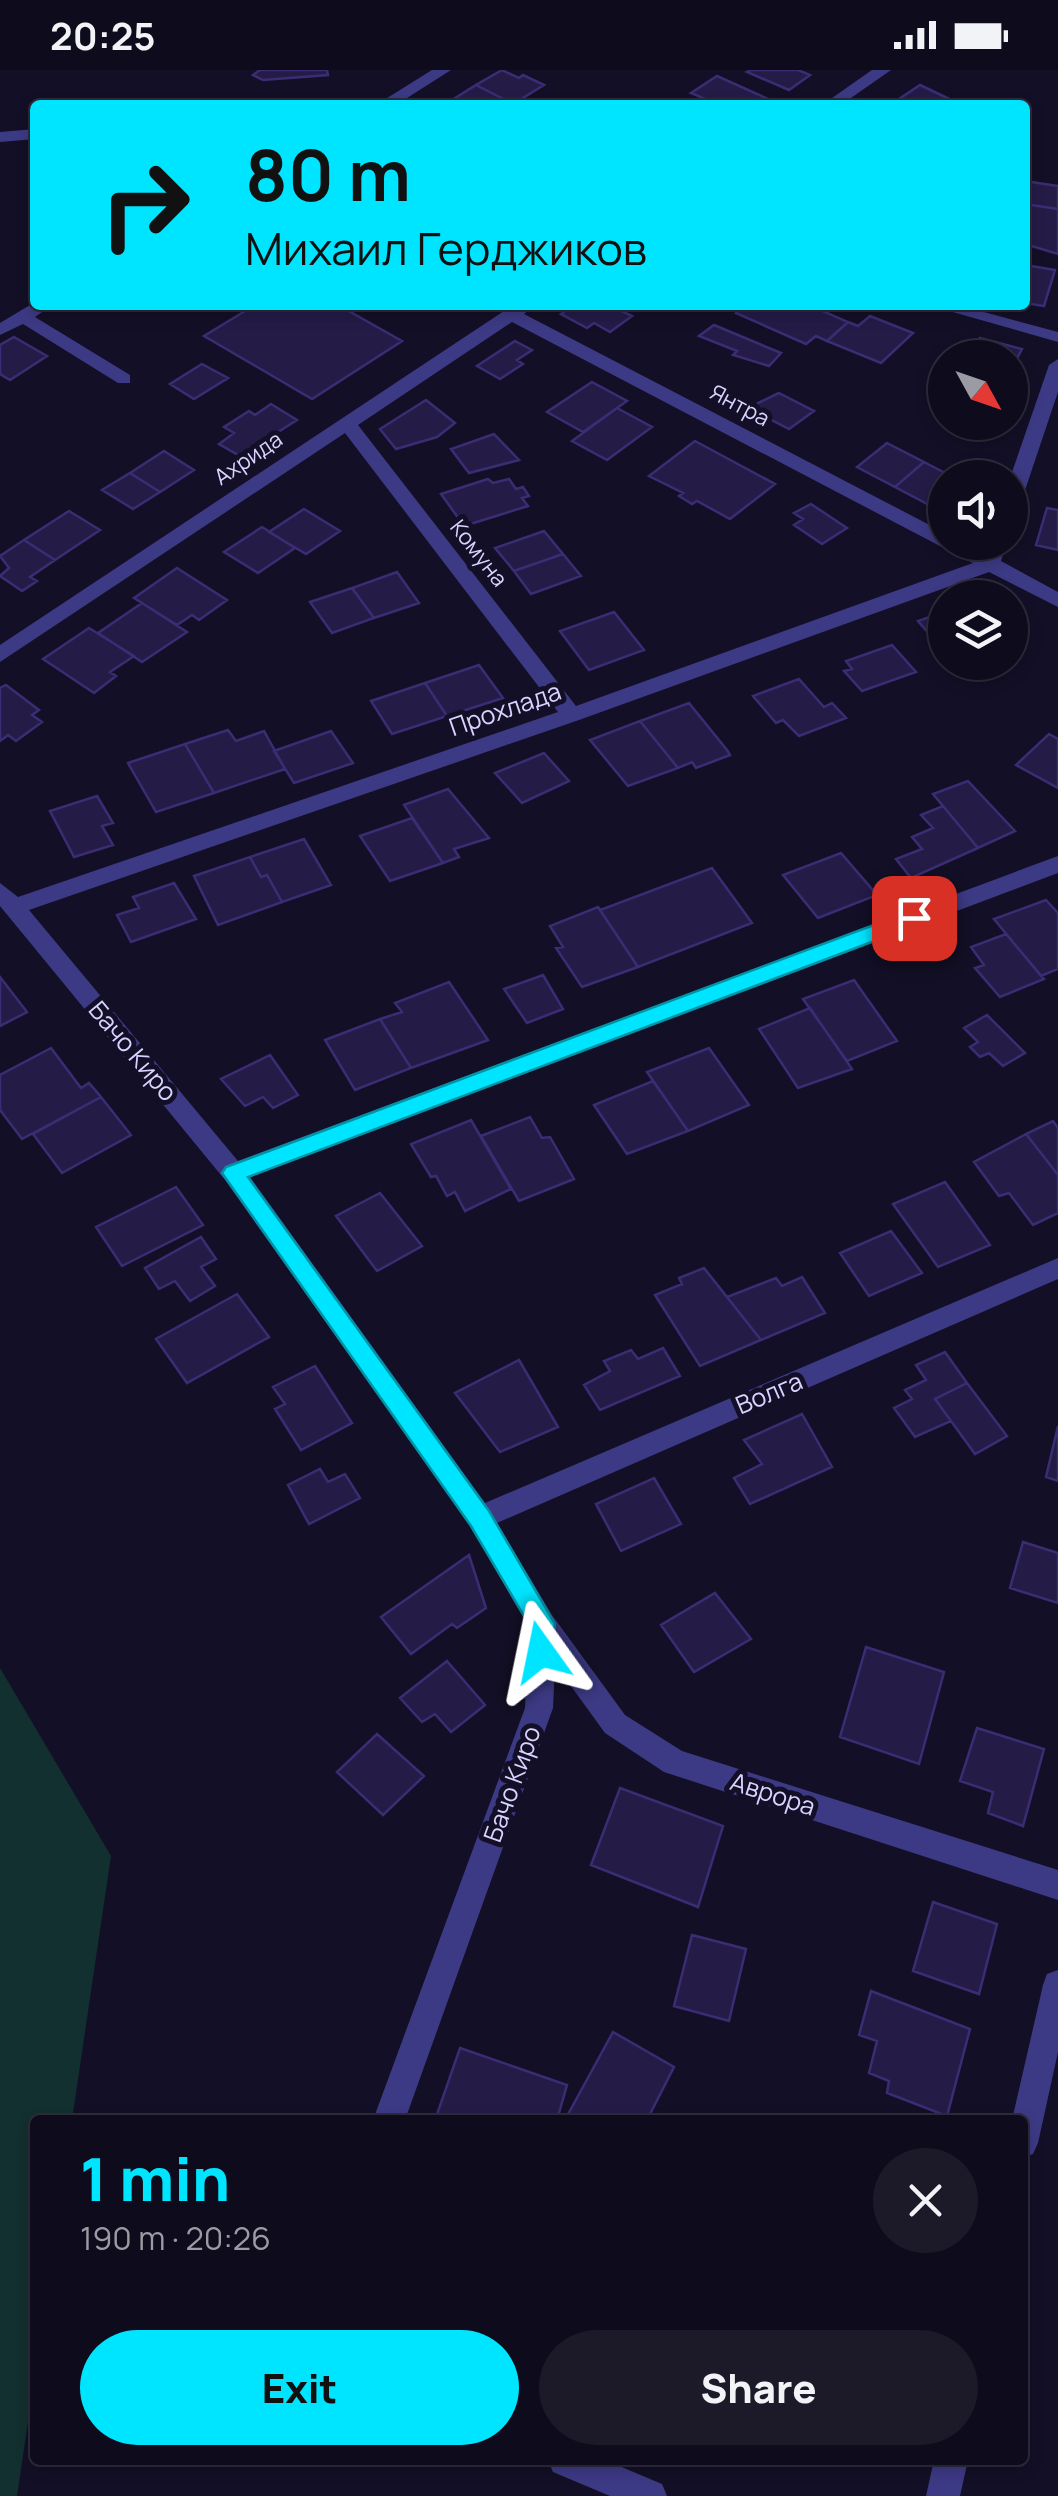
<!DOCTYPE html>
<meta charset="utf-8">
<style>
:root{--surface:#0e0b1c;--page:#1c1929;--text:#f1f3f6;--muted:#9b9ba3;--line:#2e2b3b;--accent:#00e5ff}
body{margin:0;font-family:Manrope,sans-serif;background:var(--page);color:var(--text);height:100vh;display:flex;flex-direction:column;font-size:38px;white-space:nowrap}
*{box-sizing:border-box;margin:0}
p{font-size:32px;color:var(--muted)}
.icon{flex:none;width:55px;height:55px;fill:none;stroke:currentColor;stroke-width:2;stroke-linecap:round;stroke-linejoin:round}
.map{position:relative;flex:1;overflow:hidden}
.drawer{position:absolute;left:30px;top:2045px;width:998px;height:350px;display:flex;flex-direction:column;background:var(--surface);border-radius:10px;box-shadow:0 5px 15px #0003,0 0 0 2px var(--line)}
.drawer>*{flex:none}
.banner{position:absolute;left:30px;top:30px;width:1000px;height:210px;border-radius:10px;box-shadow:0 5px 15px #0003,0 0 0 2px var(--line);background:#00e5ff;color:#111;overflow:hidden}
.needle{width:65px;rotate:130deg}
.buttons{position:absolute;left:928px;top:270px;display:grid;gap:20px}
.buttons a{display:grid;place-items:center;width:100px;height:100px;border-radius:50%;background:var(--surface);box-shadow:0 5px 15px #0003,0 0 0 2px var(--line);font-size:50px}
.pin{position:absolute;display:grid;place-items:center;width:85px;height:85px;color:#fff;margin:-42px;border-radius:20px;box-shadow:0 5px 15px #0006}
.me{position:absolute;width:110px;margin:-55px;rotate:348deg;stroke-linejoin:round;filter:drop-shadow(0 0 8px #0008)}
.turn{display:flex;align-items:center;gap:35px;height:210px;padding:0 50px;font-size:45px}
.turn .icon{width:130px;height:130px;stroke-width:2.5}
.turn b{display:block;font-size:70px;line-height:85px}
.round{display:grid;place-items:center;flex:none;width:105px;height:105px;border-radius:52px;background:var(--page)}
.overview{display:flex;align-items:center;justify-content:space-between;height:170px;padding:0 50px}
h1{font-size:60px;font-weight:800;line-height:75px;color:var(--accent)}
.action{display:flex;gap:20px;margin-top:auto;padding:20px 50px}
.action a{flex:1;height:115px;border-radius:60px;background:var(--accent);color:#111;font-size:40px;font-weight:800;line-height:115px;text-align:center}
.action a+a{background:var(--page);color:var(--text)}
.status{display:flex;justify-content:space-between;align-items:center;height:70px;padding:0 50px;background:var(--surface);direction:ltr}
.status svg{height:28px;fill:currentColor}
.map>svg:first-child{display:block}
.green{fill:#12302f}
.building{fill:#241b47;stroke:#3b2d73;stroke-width:2.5}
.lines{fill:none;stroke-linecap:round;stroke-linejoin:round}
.minor{fill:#3d3a85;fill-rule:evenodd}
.route{fill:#00e5ff;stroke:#0095a6;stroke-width:2.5}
.labels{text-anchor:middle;stroke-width:10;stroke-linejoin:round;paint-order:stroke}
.far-street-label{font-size:22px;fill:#d9d4ff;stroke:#130f26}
.street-label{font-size:25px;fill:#d9d4ff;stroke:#130f26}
</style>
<div class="status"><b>20:25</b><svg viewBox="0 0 49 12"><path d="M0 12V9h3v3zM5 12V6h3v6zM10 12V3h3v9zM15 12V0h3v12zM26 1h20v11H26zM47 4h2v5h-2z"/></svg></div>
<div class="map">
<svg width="1058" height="2426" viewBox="0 0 1058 2426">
<rect width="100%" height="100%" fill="#130f26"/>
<path class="green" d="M0 1598 111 1786 72 2050H35V2305L17 2426H0Z"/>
<path class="building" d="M260 0H327L328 5 263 10 253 5Z
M502 0 519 8 523 5 544 15 513 34 476 15Z
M751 0H798L810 5 789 20 747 2Z
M717 6 768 29 758 35H719L691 23Z
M476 15 513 34 449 32Z
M920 15 962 35 896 31Z
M1025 111 1058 116V139L1025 134Z
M1025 134 1058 139V184L1025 174Z
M1025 195 1055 200 1044 236 1025 233Z
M255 235H338L402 271 312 329 204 266Z
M574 235H609L632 246 610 262 594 253 587 258 561 244Z
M744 235H809L848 252 827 271 816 266 806 274 736 243Z
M870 246 913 263 881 293 827 271 848 252 858 256Z
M714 255 781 283 769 296 733 285 737 281 699 266Z
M14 267 47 286 10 310 0 304V275Z
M980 268 1022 279 1013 296 1010 288 969 287Z
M515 271 532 280 517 290 523 294 500 309 477 296Z
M202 294 228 308 194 329 170 314Z
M592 312 627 331 583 362 547 342Z
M779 323 814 341 789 359 748 338Z
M426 330 455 353 437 367 396 379 380 359Z
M271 334 297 350 240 386 219 374 234 363 224 357 249 341 255 345Z
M617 338 652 357 607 390 572 371Z
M494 364 519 390 469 403 451 379Z
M695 371 775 414 730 449 697 431 692 434 679 426 683 423 649 406Z
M887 373 924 392 895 417 857 397Z
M164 381 194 400 160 422 130 403Z
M924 392 955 408H945V426L933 437 895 417Z
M130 403 160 422 133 439 102 420Z
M488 409 493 413 509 409 516 419 523 417 529 426 522 428 528 436 464 456 441 424Z
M811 434 847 458 822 474 794 455 803 449 794 443Z
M1047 438 1058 440V480L1036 475Z
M304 439 340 461 306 484 269 462Z
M69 441 100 460 55 490 24 470Z
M262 457 295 478 258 503 224 482Z
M544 461 563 484 514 501 495 478Z
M24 470 55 490 30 507 37 511 22 521 0 506 9 498 0 486Z
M563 484 581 506 531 524 514 501Z
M177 498 227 530 199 550 192 545 177 555 134 528Z
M397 502 419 533 374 548 352 518Z
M352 518 374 548 332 563 310 532Z
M142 533 187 562 142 592 98 563Z
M614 542 644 580 589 600 560 561Z
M941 543 945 548V582L918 551Z
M89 558 134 586 110 602 116 606 94 623 43 589Z
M892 575 916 602 862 621 844 601 852 599 846 591Z
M479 595 503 628 447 646 425 613Z
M799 609 824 637 832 633 846 648 799 666 783 650 776 653 753 626Z
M425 613 447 646 392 664 371 631Z
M6 615 39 640 32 645 42 652 16 671 8 665 0 671V618Z
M689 633 727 680 730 685 696 698 692 692 678 698 640 651Z
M640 651 678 698 628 716 590 670Z
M228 660 236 671 264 661 285 699 214 723 185 674Z
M331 661 353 693 294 713 274 681Z
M1049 664 1058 669V718L1016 695Z
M185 674 214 723 156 742 128 693Z
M544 683 569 711 522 733 495 703Z
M968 711 1015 761 978 778 933 724Z
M448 719 489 768 454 779 459 787 443 793 404 735Z
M97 726 113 753 102 756 113 775 74 787 50 741Z
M943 736 978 778 911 808 896 789 922 779 912 767 933 758 921 745Z
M412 748 443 793 390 811 360 766Z
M304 769 331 815 282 832 267 805 261 807 250 787Z
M841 783 877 825 818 848 783 805Z
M250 787 261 807 267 805 282 832 218 855 194 806Z
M712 798 752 853 638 897 600 840Z
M174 813 196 849 131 872 117 845 139 838 133 827Z
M1046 830 1058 843V899L1041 906 994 849Z
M598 837 638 897 582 917 556 878 563 877 550 856Z
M1006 864 1044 909 1000 927 975 898 984 895 971 877Z
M543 905 563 939 527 953 504 919Z
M0 907 27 942 0 956Z
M854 910 897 971 847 991 803 929Z
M449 912 488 970 411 998 380 949 402 942 395 933Z
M810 938 852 999 798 1018 759 959Z
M987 945 1025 983 1003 996 989 983 980 987 970 977 978 972 964 958Z
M380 949 411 998 355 1020 325 970Z
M51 978 81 1018 89 1013 101 1027 22 1069 0 1040V1005Z
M709 978 749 1035 688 1061 647 1002Z
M270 985 298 1025 273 1038 263 1027 245 1036 221 1009Z
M653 1011 688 1061 627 1084 594 1035Z
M101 1027 131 1065 62 1103 33 1064Z
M530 1047 542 1068 550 1067 574 1109 519 1131 481 1066Z
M471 1050 511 1119 465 1141 455 1122 447 1126 436 1106 431 1107 411 1074Z
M1053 1051 1058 1058V1105L1026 1064Z
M1026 1064 1058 1105V1143L1033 1155 1009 1123 999 1126 974 1092Z
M945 1112 990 1175 938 1197 893 1134Z
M176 1117 203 1155 122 1196 96 1157Z
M380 1123 422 1176 377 1201 336 1146Z
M891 1161 922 1203 869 1226 840 1183Z
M201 1167 216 1189 201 1197 215 1216 190 1231 175 1211 159 1219 145 1198Z
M704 1198 761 1270 700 1296 655 1225 682 1214 679 1208Z
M802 1207 825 1243 761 1270 727 1227 776 1208 782 1216Z
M237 1224 269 1267 187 1313 156 1269Z
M663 1278 680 1306 600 1340 584 1315 610 1301 604 1291 631 1280 638 1289Z
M945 1282 967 1313 935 1329 951 1351 915 1367 894 1338 912 1329 905 1320 926 1310 916 1295Z
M519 1290 558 1357 500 1382 455 1323Z
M315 1296 352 1353 301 1380 275 1339 285 1334 273 1317Z
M967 1313 1007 1366 975 1384 935 1329Z
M802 1344 832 1397 750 1434 734 1408 762 1394 744 1370Z
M1058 1356V1411L1046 1407Z
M320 1399 328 1412 345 1404 360 1428 309 1454 288 1415Z
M654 1408 681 1454 621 1481 596 1434Z
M1023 1472 1058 1483V1533L1010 1518Z
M469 1485 486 1538 457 1558 452 1554 411 1584 381 1547Z
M715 1523 751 1569 694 1602 661 1555Z
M866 1577 944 1602 919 1694 840 1667Z
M447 1591 485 1635 451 1662 435 1644 422 1652 400 1628Z
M977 1658 1044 1679 1023 1756 988 1743 993 1722 960 1711Z
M377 1664 424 1706 383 1745 337 1702Z
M620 1718 723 1756 698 1837 591 1795Z
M933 1832 997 1854 979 1924 913 1901Z
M692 1865 746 1879 729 1951 674 1936Z
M871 1921 970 1959 947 2046 887 2023 889 2011 869 2003 877 1971 859 1965Z
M613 1962 674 1997 647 2050H569L566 2048Z
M460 1978 567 2015 557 2050H435Z"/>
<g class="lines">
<path class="minor" d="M432 0H451L396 35H376Z
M872 0H891L841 35H822Z
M35 59V69L0 72V62Z
M35 232 52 235 35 247 130 305V313H118L23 254 0 265V253Z
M513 235H534L524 244 945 463V472H964L984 483 987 472H1007L1001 491 1058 522V537L989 502 579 650 29 840 238 1091 1058 786V803L250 1107 485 1433 1058 1188V1209L497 1453 552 1545 625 1645 682 1681 1058 1800V1830L664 1702 605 1663 555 1594 553 1638 405 2050H373L525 1638 528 1556 471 1456 225 1110 0 836V813L18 827 558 642 345 363 0 592V575ZM512 252 938 475 973 493 576 636 358 355Z
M928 235H958L1058 262V272Z
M1058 289V322L1020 435 1010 441V408L1049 295Z
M1058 1900V1982L1038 2073 1033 2084 1022 2088V2050H1012L1043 1915 1047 1904Z
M548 2390H605L662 2414 667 2426H610L553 2402Z
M934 2390H968L960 2426H926Z"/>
</g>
<path class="route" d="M914 840 925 848 922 853 248 1107 489 1441 555 1554 550 1590 541 1594 532 1590 530 1556 471 1456 222 1103 226 1097Z"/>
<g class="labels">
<g class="far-street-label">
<text transform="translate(740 335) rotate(28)" y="8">Янтра</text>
<text transform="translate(248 388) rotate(-34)" y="8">Ахрида</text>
<text transform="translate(479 483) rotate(52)" y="8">Комуна</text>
</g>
<g class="street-label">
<text transform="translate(505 639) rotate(-19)" y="9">Прохлада</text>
<text transform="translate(133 981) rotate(50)" y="9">Бачо Киро</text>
<text transform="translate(769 1323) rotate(-23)" y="9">Волга</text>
<text transform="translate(512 1714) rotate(-70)" y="9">Бачо Киро</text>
<text transform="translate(773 1724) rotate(18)" y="9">Аврора</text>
</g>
</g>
</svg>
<div class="buttons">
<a><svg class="needle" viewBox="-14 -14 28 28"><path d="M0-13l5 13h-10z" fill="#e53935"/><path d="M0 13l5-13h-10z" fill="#9b9ba3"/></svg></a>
<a><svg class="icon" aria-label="sound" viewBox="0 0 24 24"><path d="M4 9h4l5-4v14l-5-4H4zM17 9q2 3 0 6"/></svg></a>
<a><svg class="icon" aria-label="layers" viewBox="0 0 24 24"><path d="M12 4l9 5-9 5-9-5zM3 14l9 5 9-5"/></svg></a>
</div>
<div class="pin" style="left:914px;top:848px;background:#d93025"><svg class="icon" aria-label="arrive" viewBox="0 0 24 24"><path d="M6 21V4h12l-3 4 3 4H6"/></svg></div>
<svg class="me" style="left:541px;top:1582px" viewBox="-20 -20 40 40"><path d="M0-17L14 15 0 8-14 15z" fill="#00e5ff" stroke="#fff" stroke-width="4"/></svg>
<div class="banner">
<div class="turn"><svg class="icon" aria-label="right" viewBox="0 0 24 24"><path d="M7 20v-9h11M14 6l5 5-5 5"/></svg><div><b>80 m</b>Михаил Герджиков</div></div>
</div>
<section class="drawer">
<div class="overview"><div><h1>1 min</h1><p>190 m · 20:26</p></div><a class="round"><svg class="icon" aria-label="close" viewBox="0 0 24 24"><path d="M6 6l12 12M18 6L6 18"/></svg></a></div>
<div class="action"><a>Exit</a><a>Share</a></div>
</section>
</div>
